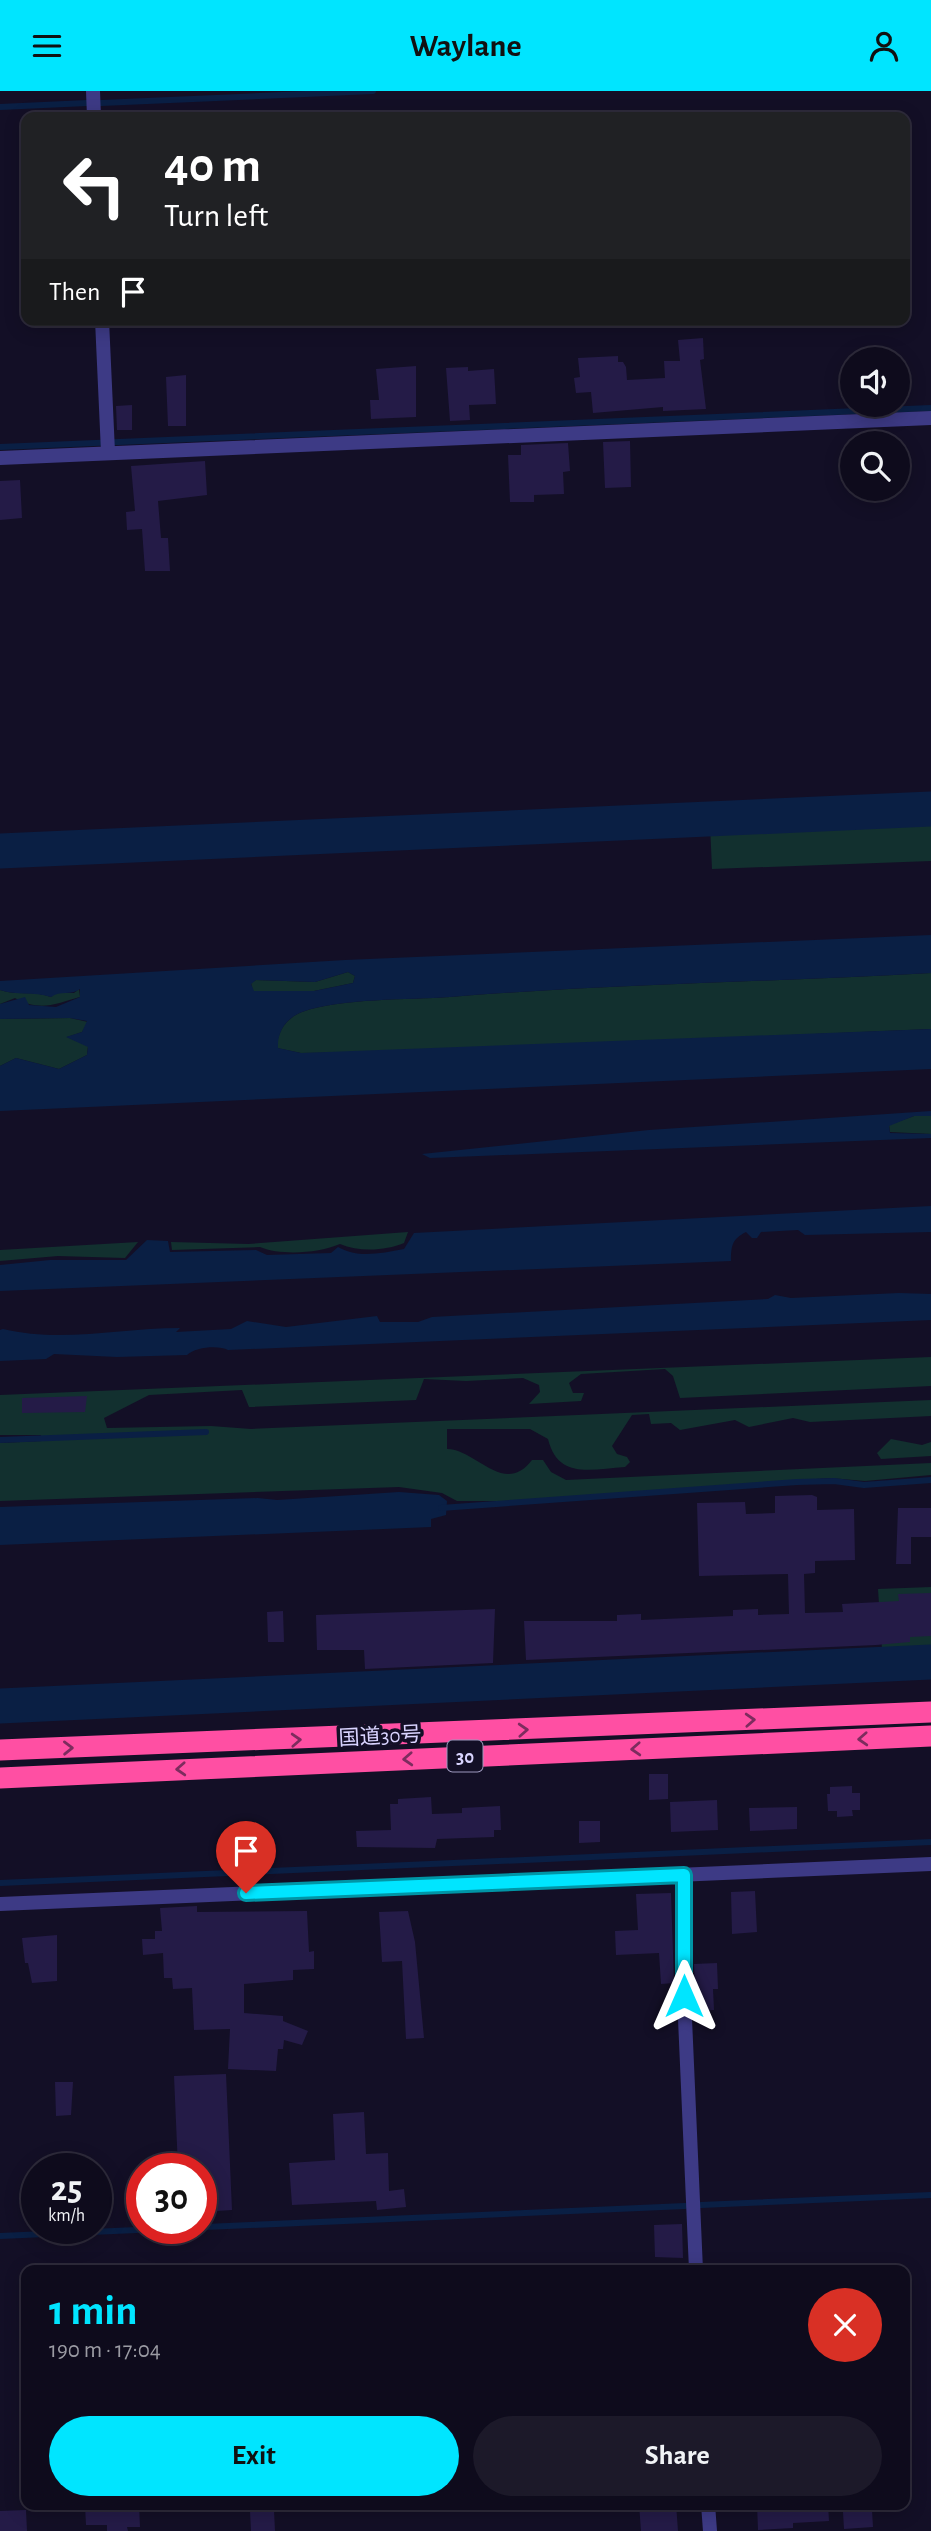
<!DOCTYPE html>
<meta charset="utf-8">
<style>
:root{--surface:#0e0b1c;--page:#1c1929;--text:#f1f3f6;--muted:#9b9ba3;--line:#2e2b3b;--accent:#00e5ff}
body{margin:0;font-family:"Alegreya Sans","Noto Sans JP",sans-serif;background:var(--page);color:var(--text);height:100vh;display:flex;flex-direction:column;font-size:26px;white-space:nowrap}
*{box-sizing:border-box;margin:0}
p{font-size:23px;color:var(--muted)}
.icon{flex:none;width:38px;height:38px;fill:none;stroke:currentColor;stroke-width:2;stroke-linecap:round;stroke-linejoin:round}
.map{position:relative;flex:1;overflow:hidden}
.side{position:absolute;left:21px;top:2174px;width:889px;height:245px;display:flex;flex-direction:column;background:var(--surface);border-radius:14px;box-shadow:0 4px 18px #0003,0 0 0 2px var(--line)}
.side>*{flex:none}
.hud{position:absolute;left:21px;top:21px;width:889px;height:214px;border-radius:14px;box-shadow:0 4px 18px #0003,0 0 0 2px var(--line);background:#202124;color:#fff;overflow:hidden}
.controls{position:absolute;left:840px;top:256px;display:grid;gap:14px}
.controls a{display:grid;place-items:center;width:70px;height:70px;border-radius:50%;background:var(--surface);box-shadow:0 4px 18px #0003,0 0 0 2px var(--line);font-size:35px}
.speed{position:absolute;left:21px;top:2062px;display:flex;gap:14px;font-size:35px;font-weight:700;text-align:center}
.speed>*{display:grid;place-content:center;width:91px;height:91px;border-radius:50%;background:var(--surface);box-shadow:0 4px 18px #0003,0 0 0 2px var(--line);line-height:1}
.speed small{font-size:18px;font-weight:400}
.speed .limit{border:10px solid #d22;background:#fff;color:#111}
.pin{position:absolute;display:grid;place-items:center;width:60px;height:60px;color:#fff;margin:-72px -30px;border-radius:50% 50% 50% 0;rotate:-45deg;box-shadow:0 0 7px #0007}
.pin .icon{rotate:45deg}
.me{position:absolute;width:77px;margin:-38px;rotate:0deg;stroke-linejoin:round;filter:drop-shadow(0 0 5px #0008)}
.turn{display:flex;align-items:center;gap:24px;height:147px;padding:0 28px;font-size:32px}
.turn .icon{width:91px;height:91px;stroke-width:2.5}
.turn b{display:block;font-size:49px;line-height:60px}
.then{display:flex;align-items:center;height:66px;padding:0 28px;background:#0003;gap:14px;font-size:26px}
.round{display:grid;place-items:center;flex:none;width:74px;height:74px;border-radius:37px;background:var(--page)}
.head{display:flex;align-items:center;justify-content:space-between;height:119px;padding:0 28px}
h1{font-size:42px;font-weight:600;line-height:52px;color:var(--accent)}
.cta{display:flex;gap:14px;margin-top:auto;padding:14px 28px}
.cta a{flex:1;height:80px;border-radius:42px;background:var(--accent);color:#111;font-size:28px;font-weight:600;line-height:80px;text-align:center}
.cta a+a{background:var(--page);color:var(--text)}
header{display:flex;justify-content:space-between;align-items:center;height:91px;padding:0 28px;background:var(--accent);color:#111;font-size:32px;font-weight:600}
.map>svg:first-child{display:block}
.green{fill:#12302f}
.water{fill:#0a1f44;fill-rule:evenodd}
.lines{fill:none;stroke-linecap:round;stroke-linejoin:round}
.stream{stroke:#0a1f44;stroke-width:6}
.river{stroke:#0a1f44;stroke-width:35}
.building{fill:#241b47}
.street{stroke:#3d3a85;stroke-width:14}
.highway{stroke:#ff4fa3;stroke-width:21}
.oneway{stroke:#7d2c5e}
.route-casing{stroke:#0095a6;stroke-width:18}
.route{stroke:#00e5ff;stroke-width:12}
.labels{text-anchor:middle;stroke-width:7;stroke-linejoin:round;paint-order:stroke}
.shield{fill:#130f26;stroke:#9e99be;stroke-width:2}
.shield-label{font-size:19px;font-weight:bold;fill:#d9d4ff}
.street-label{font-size:21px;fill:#d9d4ff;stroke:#130f26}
</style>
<header><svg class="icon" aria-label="menu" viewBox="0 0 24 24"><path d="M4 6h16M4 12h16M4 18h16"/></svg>Waylane<svg class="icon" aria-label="person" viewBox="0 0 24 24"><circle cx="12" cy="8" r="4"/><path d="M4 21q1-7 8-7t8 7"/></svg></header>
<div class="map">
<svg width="931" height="2440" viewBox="0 0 931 2440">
<rect width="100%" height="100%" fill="#130f26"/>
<path class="green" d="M931 725V770L712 778 710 734Z
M348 881 355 885 353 892 314 900H253L251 892 256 889 315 891Z
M931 882V938L394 961 301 962 277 957C277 941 286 927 302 921 340 907 408 909 450 906 610 893 771 891 931 882Z
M79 898 80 906C55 913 40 921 15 907L0 913V899C17 905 33 899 51 906L56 902H74Z
M70 927 88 931 82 941 67 946 88 955 87 964 59 978 16 967 0 975V928Z
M914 1025H931V1043L890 1041 889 1034Z
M408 1141 404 1152C385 1160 359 1161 340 1153 319 1162 282 1165 260 1156L172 1159 171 1151 248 1153Z
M138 1151 125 1167 58 1165 0 1170V1159Z
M931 1266V1295L680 1307 673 1285 665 1278 581 1283 569 1292 573 1302H584L581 1310 529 1313 540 1301 539 1294 523 1287 466 1290 424 1288 416 1309 249 1316 242 1299 149 1304 104 1327 107 1337 211 1335 251 1338 931 1309V1325L810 1331 793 1327 749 1336 735 1329 680 1339 671 1332 651 1333 649 1323 632 1324 612 1355 617 1363 627 1366 630 1371 625 1376C592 1378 558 1389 548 1348L530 1338H447V1358C476 1358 504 1406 532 1369H543L551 1381 566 1389 931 1372V1384L865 1390 830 1387 504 1410H457L442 1402 399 1396 0 1410V1352L42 1350 41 1344H0V1304Z
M891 1348 922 1354 931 1351V1365L881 1368 877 1362Z
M931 1496V1556L882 1558 878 1498Z"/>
<path class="water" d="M931 844V882C771 891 610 893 450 906 408 909 340 907 302 921 286 927 277 941 278 957L301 962 931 938V978L0 1020V975L16 967 59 978 87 964 88 956 66 946 82 941 87 930 70 927 0 928V913L25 906 29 914 56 916 80 906V898C71 905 60 899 51 906 33 900 17 905 0 899V890L345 869ZM348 881 355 885 353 892 314 900H254L251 893 256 889 315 891Z
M931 1020V1025H914L889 1035 890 1042 931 1043V1047L430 1067 422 1063 649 1039Z
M931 1115V1141L805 1144 798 1139 761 1141 757 1147H752L746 1141C732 1148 731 1155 731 1170L0 1200V1174L50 1169H126L147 1149 168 1150 170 1161 256 1159 267 1164 331 1162 338 1156C359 1168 381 1162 404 1158L414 1142Z
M899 1202 931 1203V1229L228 1259C219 1254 195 1256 187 1264L117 1266 54 1263 46 1268 0 1270V1239L3 1238C61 1252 121 1237 180 1237L176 1241 231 1238 247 1230 286 1236 377 1225 380 1231H418L432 1226 768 1208 775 1204 791 1207Z
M399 1401 439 1404 447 1410 446 1424 431 1428V1436L0 1454V1416L258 1407 277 1409Z"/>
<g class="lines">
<path class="stream" d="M101 12 373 0
M0 16 87 12
M0 356 931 317
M0 1349 206 1341
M441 1417 797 1391 834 1390 864 1394 931 1389
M0 1792 931 1751
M701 2114 931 2104
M0 2145 685 2115"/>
<path class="river" d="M0 760 931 718
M0 1615 931 1571"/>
</g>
<path class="building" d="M703 247 704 268 700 269 706 318 663 320V316L593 322 591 301 576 302 574 287 580 286 578 267 618 265V271H623L626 276 627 289 665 287 664 270H680L678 249Z
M416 275V326L371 328 370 309H379L376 278Z
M468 276V280L494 278 496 313 469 314 470 329 450 330 446 277Z
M186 284V335H168L166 286Z
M132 314V339H117L116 315Z
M630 350 631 396 605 397 603 351Z
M568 352 570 380 563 381 564 403 534 404V411H510L508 364H521V354Z
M205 370 207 404 158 410 161 447H168L170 480H145L142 438 127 439 126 421 135 420 131 375Z
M20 389 22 427 0 429V390Z
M87 1305 85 1321 22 1322V1307Z
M812 1404 817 1406V1419L854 1418 855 1469 815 1470V1482L804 1483 805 1522 843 1521 842 1513 899 1510 898 1503 931 1502V1545L910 1546V1551L876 1554 526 1569 524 1530H617V1524L641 1523V1529L733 1525V1519L758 1518V1524L789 1523 788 1483 699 1485 697 1412 745 1411 746 1423 775 1422V1405Z
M898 1417H931V1446H911V1473H896Z
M495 1518 493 1572 365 1578 364 1559H317L316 1524Z
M283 1520 284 1551H268L267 1521Z
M649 1683H668V1708L649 1709Z
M852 1695V1702H860V1719H852L853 1725 837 1726V1720H828L827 1703H830V1696Z
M431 1706 432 1723 462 1722V1717L500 1715 501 1739H494V1746L437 1748 435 1757 357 1756 356 1740 391 1739 390 1713H398V1708Z
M717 1709 718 1739 671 1741 670 1711Z
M797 1716V1738L750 1740 749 1717Z
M579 1730H600V1751L579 1752Z
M755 1800 757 1841 732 1843 731 1801Z
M671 1802 674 1892 661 1893 659 1862 616 1864 615 1840 638 1839 636 1803Z
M197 1815V1821L307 1820 309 1861 314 1860V1878L293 1879V1889L244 1893V1922L283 1925V1930L308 1940 302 1954 284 1949 283 1958H278L276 1980 228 1978 230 1938 194 1939 192 1897 173 1898 172 1887H164L163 1862 143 1864 142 1848H155V1840H162L160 1817Z
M408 1820 415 1851 424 1947 406 1948 402 1870 382 1871 379 1821Z
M57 1844V1890L32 1892 28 1872H25L22 1847Z
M717 1872 718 1898H713L714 1919 696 1920 694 1873Z
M226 1983 232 2119 201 2121V2077H178L174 1985Z
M55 1991H73L71 2024 56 2025Z
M364 2021 366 2063 388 2062 389 2100 404 2098 406 2116 377 2119 376 2110 292 2114 289 2072 335 2069 333 2023Z
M682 2133 683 2167 655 2166 654 2134Z
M139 2413 140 2436H127L128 2440H107V2434H86L85 2415Z
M639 2413H676L678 2440H641Z
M757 2413H828L829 2430 793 2432V2437L758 2439Z
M26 2419 27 2440H0V2420Z
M274 2419 275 2440H251L250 2420Z
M872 2419 873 2436 844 2438 843 2421Z"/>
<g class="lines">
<path class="street" d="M93 0 94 26
M102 229 108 361
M0 367 931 327
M684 1784V1905L696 2179
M0 1813 931 1773
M708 2413 710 2440"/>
<path class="highway" d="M0 1659 931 1621
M0 1687 931 1645"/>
</g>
<defs><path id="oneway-chevron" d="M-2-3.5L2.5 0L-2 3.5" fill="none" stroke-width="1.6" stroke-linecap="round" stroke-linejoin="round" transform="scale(1.75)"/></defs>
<g class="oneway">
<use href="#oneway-chevron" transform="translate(750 1629) rotate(-3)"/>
<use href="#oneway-chevron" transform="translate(523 1639) rotate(-3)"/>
<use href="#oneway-chevron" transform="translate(863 1648) rotate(177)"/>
<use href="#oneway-chevron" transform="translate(296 1649) rotate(-3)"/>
<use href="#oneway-chevron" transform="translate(68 1657) rotate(-1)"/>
<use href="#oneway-chevron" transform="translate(636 1658) rotate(177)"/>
<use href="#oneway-chevron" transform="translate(408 1668) rotate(177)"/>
<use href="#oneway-chevron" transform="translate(181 1678) rotate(177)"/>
</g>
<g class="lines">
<defs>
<path id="route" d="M246 1802 684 1784V1905"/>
</defs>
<use href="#route" class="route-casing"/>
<use href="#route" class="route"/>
</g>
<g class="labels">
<rect class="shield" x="447.5" y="1649.5" width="35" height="31" rx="5"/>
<g class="shield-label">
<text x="465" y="1672">30</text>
</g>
<g class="street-label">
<text transform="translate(380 1645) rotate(-3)" y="7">国道30号</text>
</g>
</g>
</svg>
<div class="controls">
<a><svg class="icon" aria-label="sound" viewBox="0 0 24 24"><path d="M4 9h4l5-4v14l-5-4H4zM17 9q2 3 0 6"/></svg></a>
<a><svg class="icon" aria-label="search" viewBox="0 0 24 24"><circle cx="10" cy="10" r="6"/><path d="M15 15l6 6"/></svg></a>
</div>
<div class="speed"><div>25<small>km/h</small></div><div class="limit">30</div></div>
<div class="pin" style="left:246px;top:1802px;background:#d93025"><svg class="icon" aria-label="arrive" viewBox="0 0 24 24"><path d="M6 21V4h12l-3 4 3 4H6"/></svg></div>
<svg class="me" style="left:684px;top:1905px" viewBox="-20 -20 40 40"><path d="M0-17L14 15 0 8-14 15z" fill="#00e5ff" stroke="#fff" stroke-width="4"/></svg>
<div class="hud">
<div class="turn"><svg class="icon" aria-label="left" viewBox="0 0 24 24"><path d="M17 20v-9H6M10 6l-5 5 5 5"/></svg><div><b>40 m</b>Turn left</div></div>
<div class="then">Then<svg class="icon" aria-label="arrive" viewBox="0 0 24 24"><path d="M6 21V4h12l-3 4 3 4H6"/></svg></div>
</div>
<section class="side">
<div class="head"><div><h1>1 min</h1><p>190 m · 17:04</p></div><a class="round" style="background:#d93025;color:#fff"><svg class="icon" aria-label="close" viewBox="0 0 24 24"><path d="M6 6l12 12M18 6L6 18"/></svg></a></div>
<div class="cta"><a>Exit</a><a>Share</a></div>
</section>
</div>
